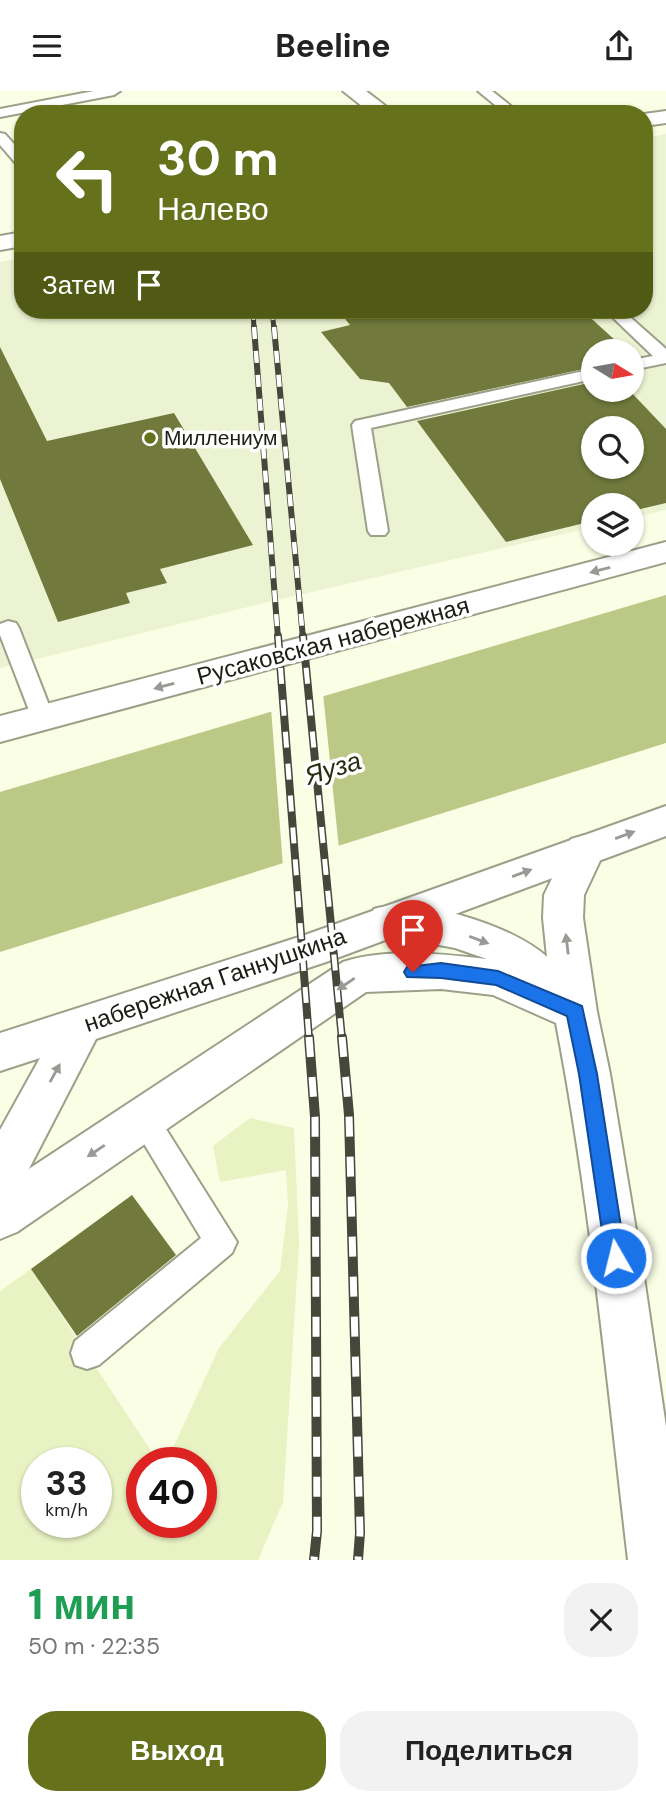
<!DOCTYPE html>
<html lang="ru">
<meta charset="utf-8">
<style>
:root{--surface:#fff;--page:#f2f2f2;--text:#222;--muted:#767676;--accent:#66711b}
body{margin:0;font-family:"DM Sans",sans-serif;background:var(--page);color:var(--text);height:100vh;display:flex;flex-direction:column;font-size:26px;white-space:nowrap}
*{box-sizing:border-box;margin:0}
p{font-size:23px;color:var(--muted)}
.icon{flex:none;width:38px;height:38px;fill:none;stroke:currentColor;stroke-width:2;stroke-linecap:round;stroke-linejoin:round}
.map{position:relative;height:1469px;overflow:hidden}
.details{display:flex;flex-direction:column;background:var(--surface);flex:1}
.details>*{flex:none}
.top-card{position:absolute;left:14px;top:14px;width:639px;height:214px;border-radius:28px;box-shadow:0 2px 5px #0004;background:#66711b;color:#fff;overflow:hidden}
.needle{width:46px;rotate:101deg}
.tools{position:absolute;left:581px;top:248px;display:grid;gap:14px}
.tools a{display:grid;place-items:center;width:63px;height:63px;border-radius:50%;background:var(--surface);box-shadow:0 2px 5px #0004;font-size:35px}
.speed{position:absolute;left:21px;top:1356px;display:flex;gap:14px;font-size:35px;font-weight:700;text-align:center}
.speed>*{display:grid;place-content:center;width:91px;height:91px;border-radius:50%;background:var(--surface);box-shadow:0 2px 5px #0004;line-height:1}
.speed small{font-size:18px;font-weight:400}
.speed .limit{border:10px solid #d22;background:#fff;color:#111}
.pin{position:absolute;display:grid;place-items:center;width:60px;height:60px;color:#fff;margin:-72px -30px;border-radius:50% 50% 50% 0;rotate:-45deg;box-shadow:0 0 7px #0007}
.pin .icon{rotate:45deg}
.me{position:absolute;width:77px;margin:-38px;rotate:352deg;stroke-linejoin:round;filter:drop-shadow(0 0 5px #0008)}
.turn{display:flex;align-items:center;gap:24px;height:147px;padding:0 28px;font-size:32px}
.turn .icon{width:91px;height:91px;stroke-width:2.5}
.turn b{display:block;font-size:49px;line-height:60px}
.then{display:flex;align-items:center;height:66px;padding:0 28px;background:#0003;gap:14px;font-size:26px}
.round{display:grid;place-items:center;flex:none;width:74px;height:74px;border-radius:28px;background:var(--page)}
.headline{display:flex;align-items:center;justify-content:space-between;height:119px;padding:0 28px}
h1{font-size:42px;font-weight:700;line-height:52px;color:#1e9e55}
.cta{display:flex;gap:14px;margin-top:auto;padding:14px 28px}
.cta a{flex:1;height:80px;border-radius:28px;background:var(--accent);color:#fff;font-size:28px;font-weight:700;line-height:80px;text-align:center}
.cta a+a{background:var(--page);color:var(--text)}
header{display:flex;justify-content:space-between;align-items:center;height:91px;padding:0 28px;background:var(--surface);font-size:32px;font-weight:700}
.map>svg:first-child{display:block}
.built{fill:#ecf3d3;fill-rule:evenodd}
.green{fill:#e8f2c2;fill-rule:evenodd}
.water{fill:#bcc886}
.pier{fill:#f9fee5}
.building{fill:#717a3c;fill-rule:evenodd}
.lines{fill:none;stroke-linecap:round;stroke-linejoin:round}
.service-casing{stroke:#9ba089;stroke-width:4}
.minor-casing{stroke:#9ba089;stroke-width:4}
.tertiary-casing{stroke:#9ba089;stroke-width:4}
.secondary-casing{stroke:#9ba089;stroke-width:4}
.service{fill:#fff;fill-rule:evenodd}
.minor{fill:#fff;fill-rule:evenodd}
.tertiary{fill:#fff;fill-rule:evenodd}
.secondary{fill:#fff;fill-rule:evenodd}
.rail-far3-casing{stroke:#45473b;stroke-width:5}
.rail-far2-casing{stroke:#45473b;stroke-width:6}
.rail-far1-casing{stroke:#45473b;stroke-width:8}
.rail-casing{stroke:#45473b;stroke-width:10}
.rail-far3{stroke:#fff;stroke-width:3.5;stroke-dasharray:10;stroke-linecap:butt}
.rail-far2{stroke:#fff;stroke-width:4.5;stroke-dasharray:12;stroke-linecap:butt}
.rail-far1{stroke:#fff;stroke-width:5;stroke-dasharray:16;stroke-linecap:butt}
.rail{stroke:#fff;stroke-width:7;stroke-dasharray:20;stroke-linecap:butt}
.oneway{fill:#999995}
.route{fill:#1a73e8;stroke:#114b97;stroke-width:2}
.poi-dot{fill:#66711b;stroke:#fff;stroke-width:2.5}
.labels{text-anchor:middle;stroke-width:7;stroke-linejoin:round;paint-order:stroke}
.far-poi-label{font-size:21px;fill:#1c1d14;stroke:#fff;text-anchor:start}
.street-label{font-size:24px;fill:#1c1d14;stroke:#fff}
.water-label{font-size:26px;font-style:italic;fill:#282d10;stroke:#fff}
</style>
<header><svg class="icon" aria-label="menu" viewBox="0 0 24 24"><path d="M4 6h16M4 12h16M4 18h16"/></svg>Beeline<svg class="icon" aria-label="share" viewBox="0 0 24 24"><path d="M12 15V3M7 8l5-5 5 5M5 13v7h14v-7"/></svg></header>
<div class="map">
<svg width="666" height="1469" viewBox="0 0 666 1469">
<rect width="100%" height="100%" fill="#f9fee5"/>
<path class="built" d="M666 43V419L632 427V415H593V436L264 512 0 577V171L23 167V219H644V47ZM593 261H632V299H593ZM593 338H632V376H593Z"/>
<path class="green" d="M250 1027 294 1037 299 1153 283 1411 258 1469H0V1200L31 1178 159 1372H142V1432H201V1372H166L219 1257 280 1180 288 1115 286 1079 220 1091 213 1055ZM37 1372H96V1432H37Z"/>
<path class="water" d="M666 504V652L0 861V701Z"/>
<path class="pier" d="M323 602 339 758 283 776 271 617Z"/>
<path class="building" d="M338 219H582L628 261H592L593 276 407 316 389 292 360 288 321 241 350 234Z
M0 256 47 350 174 322 253 454 160 478 167 492 126 502 130 512 58 531 0 388Z
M593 291V299H629L666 338V412L632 420V415H593V430L506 451 417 330ZM593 338H632V376H593Z
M132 1104 176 1164 77 1245 31 1178Z"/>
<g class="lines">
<defs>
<path id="service" d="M94 0H120L114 4 0 26V18Z
M478 0H492L521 23H506Z
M0 42 5 43 23 63V76L18 75 0 54Z
M605 219H622L666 258V272L632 279V269L653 265Z
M593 278V288L371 337 388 440 385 444H371L368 440 352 334 355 330Z
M8 530 16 532 19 537 54 627 51 633 43 635 35 633 32 627 0 544V533Z
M144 1015 154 1019 237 1151 232 1162 99 1274 87 1278 75 1274 71 1262 75 1250 201 1147 129 1028 134 1019Z"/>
<path id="minor" d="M343 0H366L396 23H372Z
M666 20V32L644 35V23Z
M23 141V155L0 159V145Z"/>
<path id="tertiary" d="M585 744 599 748 605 759 584 804 583 827 597 921 610 983 645 1193 666 1336V1469H628C607 1290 590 1109 556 932L493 904 441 898 366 901 17 1141 0 1148V1097L343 871C385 857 443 863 487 868L455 857 374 842 368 830 374 818C416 804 514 835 547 866L543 827 544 804 571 748Z"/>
<path id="secondary" d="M666 451V471L0 651V625Z
M666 715V745L326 871 96 948 17 1101 0 1107V1039L40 967 0 980V942L305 844Z"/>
</defs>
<use href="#service" class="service-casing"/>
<use href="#minor" class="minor-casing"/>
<use href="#tertiary" class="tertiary-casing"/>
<use href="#secondary" class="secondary-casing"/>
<use href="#service" class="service"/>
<use href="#minor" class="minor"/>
<use href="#tertiary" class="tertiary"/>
<use href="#secondary" class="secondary"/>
<defs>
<path id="rail-far3" d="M253 219 254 238
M272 219 274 238"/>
<path id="rail-far2" d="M254 236 278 547
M274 236 303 547"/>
<path id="rail-far1" d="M278 545 309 948
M303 545 342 948"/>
<path id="rail" d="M309 946 315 1026 317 1440 314 1469
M342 946 349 1024 360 1442 358 1469"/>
</defs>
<use href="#rail-far3" class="rail-far3-casing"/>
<use href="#rail-far2" class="rail-far2-casing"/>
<use href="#rail-far1" class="rail-far1-casing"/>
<use href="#rail" class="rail-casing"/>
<use href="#rail-far3" class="rail-far3"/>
<use href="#rail-far2" class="rail-far2"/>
<use href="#rail-far1" class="rail-far1"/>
<use href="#rail" class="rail"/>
</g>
<defs><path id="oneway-solid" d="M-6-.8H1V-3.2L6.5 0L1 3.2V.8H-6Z" transform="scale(1.75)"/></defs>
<g class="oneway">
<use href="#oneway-solid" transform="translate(600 479) rotate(165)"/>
<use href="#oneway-solid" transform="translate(164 595) rotate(165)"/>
<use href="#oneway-solid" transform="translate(625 744) rotate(-20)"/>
<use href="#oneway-solid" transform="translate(522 782) rotate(-20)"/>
<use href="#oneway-solid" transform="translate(479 849) rotate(21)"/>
<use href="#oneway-solid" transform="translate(567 853) rotate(-97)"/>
<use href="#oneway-solid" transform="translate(346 893) rotate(146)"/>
<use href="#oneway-solid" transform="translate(55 982) rotate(-61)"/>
<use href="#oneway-solid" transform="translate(96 1060) rotate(146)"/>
</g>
<path class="route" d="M441 872 498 880 582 915 597 983 626 1167 623 1174 616 1177 609 1174 606 1167 579 983 567 925 496 894 441 887 407 886 404 881 407 876Z"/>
<circle class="poi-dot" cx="150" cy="347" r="7"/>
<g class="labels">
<g class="far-poi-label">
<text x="164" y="354">Миллениум</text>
</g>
<g class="street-label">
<text transform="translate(333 550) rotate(-15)" y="8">Русаковская набережная</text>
<text transform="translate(215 889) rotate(-19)" y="8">набережная Ганнушкина</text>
</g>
<g class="water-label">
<text transform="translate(333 677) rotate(-17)" y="9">Яуза</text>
</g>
</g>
</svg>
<div class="tools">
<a><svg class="needle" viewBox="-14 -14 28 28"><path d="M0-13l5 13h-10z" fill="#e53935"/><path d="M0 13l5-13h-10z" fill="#767676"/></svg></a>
<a><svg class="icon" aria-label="search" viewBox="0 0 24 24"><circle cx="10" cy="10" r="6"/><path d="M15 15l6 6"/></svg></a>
<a><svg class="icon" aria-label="layers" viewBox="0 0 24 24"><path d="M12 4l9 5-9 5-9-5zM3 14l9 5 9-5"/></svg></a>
</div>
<div class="speed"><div>33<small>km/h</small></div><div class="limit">40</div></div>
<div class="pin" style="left:413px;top:881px;background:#d93025"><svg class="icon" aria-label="arrive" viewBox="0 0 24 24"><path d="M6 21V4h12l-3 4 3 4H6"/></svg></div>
<svg class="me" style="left:616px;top:1167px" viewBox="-20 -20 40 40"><circle r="17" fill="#1a73e8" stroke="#fff" stroke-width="3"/><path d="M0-11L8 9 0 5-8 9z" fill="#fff"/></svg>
<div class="top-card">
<div class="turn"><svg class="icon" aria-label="left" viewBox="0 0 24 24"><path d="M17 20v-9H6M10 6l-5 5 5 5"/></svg><div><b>30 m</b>Налево</div></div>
<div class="then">Затем<svg class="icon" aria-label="arrive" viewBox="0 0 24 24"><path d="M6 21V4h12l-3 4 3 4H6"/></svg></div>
</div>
</div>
<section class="details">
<div class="headline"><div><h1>1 мин</h1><p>50 m · 22:35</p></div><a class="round"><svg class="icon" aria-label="close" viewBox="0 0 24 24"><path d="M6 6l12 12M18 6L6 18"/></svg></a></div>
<div class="cta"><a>Выход</a><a>Поделиться</a></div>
</section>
